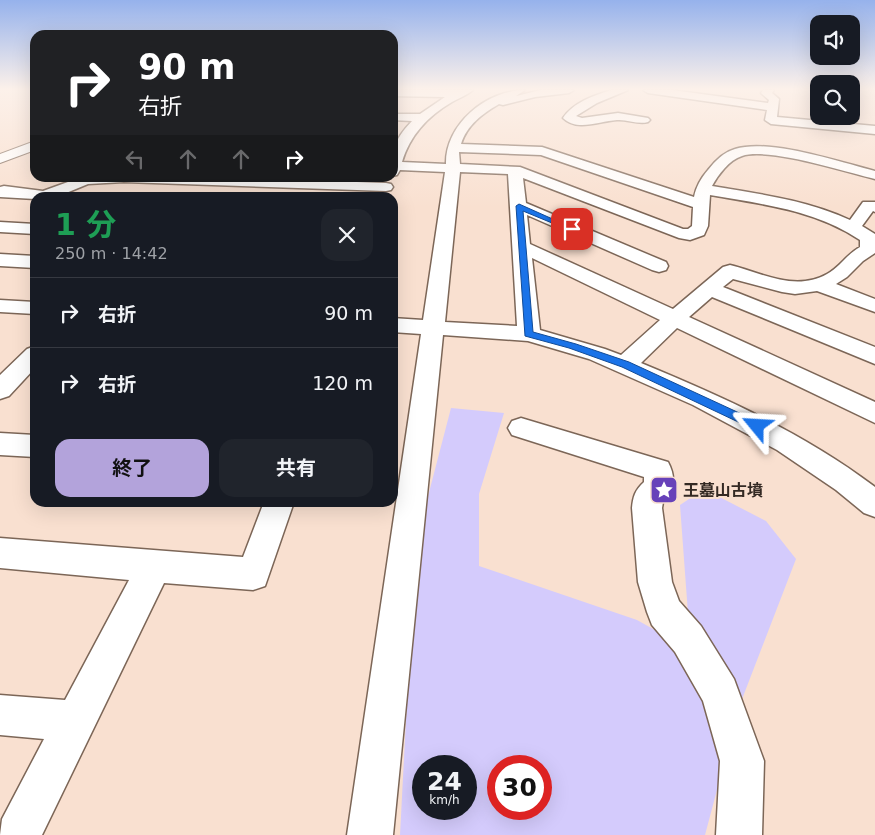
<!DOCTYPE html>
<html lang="ja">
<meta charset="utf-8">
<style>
:root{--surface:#171b24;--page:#20242c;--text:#f1f3f6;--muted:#9ea1a6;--line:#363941;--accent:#b3a3db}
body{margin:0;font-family:"DejaVu Sans","Noto Sans JP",sans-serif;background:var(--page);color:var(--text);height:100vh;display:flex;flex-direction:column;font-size:19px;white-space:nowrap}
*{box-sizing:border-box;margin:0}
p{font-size:16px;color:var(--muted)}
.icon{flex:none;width:28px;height:28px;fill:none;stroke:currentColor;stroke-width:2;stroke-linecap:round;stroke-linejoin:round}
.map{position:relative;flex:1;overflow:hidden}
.panel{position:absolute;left:30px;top:192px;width:368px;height:315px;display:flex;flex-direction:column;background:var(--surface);border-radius:15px;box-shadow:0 5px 20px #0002}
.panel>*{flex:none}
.top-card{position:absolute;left:30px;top:30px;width:368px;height:152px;border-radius:15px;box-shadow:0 5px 20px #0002;background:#202124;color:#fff;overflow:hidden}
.fabs{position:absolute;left:810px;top:15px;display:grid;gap:10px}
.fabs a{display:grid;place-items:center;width:50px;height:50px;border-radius:10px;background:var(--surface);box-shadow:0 5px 20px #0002;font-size:25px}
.speed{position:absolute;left:412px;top:755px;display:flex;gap:10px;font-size:25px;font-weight:700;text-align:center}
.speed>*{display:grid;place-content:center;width:65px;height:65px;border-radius:50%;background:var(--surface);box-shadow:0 5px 20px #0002;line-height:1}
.speed small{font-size:12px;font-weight:400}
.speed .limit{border:8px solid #d22;background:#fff;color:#111}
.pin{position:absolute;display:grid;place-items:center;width:42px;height:42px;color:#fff;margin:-21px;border-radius:10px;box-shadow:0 2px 8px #0006}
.me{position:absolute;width:55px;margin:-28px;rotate:297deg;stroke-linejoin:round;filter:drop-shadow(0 0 4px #0008)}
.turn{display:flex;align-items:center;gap:18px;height:105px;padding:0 25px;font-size:22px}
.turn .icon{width:65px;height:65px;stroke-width:2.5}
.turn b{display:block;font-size:35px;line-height:42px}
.lanes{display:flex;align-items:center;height:48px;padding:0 25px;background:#0003;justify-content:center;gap:25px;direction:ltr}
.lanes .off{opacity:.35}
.round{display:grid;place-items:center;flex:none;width:52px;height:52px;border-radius:15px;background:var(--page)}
.head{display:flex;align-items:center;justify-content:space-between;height:85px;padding:0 25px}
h1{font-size:30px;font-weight:700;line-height:38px;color:#1e9e55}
.cta{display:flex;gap:10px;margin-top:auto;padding:10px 25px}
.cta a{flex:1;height:58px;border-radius:15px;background:var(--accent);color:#111;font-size:20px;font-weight:700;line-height:58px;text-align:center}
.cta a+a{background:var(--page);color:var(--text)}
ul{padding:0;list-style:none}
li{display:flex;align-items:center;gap:15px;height:70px;padding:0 25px;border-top:1px solid var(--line)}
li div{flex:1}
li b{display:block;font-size:19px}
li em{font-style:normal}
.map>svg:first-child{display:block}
.green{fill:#d4cbfc;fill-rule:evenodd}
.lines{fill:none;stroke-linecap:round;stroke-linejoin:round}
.minor-casing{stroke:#7c6657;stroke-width:3}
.major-casing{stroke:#7c6657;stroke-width:2}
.minor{fill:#fff;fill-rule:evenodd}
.major{fill:#fff;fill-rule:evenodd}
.route{fill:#1a73e8;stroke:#114b97}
.labels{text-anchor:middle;stroke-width:4;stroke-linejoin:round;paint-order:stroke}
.poi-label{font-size:16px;font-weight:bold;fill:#332923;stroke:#f9e0d0;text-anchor:start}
</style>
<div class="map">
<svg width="875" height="835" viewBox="0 0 875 835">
<rect width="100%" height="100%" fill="#f9e0d0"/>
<path class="green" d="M451 408 504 413 479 494V566L637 620 671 639 689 627 680 505 704 489 766 521 796 559 739 707 705 835H400L407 701 426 504ZM424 766H466V809H424ZM499 766H541V809H499Z"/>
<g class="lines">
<defs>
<path id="minor" d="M392 90H473C467 95 459 98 452 102 428 116 410 135 402 162L446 164C445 124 487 90 525 90L516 96 541 90H574L569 93 535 97 503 105 499 104C482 114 467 125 461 144L542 147 694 197C696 187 701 178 708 170 715 161 724 152 735 149 769 138 840 162 875 171V179C846 172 768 147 742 156 729 160 718 175 712 186 759 194 807 200 850 220L863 202H875V212L873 211 862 226 875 234V253L863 261 847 277 836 284 875 299V312L817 291 795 294 782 292 733 279 723 287 875 347V364L712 297 689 317 875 402V423L677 328 641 363C723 397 804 433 875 487V517L864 513 836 490 777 450 693 405 589 359 528 341 443 335 393 835H347L421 334 392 332V318L423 320 445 172 400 170 397 175 392 176C392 150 393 141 412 121L392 120V114H420L445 97 392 96ZM459 152 541 155 693 207 692 226 688 229H683L520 167 460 164ZM460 172 508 174 517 326 445 322ZM523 178 679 238 690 240 704 235 708 226 710 195C762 204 815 210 860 240V247C847 254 840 267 827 274 795 292 762 273 730 265L723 267 673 309 530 244 527 215 652 270 659 272 666 270 668 266 666 262 526 203ZM532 258 660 320 621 355 605 349 540 330Z
M611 90H628L597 103 576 116 582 118 618 113 648 118 650 120 648 122C638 125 627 119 617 120 600 121 577 132 563 118 574 102 593 96 611 90Z
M643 90H672L768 103 769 100 761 93 763 90H774L772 93 779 99 777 117 875 126V134L771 124 765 120 767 110 648 93Z
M79 178H237L386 183 391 184 393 187 391 190 386 191 124 182 88 184 54 198H35V199L0 197V187L4 186 43 191Z
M0 222 35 224V234L0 232Z
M0 254 35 256V268L0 266Z
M0 300 35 302V314L0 312Z
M35 346V368L9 396 0 399V375L27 349Z
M521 418 668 462C676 477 675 490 663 502L662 508 672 582 679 601 701 626 734 679 764 761 762 835H716L720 761 703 701 675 652 652 625 647 612 638 582 632 508C633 497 635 490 644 482V477L512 435 508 428 512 421Z
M0 433 35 435V457L0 455Z
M264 502H294L265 586 253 590 164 583 42 835H0L2 819 44 739 0 735V695L65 700 129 580 0 568V538L243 557Z"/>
<path id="major" d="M35 141V150L0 163V154Z"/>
</defs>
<use href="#minor" class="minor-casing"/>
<use href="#major" class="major-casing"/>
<use href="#minor" class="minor"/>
<use href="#major" class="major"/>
</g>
<linearGradient id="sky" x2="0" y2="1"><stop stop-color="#96b2ec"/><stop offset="0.43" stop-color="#fcf1ea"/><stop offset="1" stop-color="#fcf1ea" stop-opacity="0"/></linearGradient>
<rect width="875" height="207" fill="url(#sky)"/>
<path class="route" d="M519 204 575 229 569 230 523 211 533 332 576 344 629 362 761 423 763 426 761 429H753L622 367 569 348 525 336 516 206Z"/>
<defs>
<symbol id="sight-square" viewBox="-11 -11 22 22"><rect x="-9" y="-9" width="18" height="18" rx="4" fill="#6741b9" stroke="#f9e0d0"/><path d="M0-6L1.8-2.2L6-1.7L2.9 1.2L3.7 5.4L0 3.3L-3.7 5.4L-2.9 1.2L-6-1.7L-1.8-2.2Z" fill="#fff"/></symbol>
</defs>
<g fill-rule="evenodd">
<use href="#sight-square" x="648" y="474" width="32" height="32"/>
</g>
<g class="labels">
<g class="poi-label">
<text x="683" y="496">王墓山古墳</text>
</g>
</g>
</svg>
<div class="fabs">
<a><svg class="icon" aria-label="sound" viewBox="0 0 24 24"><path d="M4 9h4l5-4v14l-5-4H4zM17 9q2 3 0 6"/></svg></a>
<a><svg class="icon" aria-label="search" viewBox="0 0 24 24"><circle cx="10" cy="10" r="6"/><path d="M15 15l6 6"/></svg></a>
</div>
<div class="speed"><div>24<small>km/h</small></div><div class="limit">30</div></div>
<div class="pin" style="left:572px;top:229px;background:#d93025"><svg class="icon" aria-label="arrive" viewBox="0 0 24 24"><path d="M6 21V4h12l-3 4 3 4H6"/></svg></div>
<svg class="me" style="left:757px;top:426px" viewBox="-20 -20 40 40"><path d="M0-17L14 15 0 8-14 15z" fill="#1a73e8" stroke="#fff" stroke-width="4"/></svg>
<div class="top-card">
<div class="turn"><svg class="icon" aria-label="right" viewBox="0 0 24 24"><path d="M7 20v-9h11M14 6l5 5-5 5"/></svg><div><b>90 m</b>右折</div></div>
<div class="lanes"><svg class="icon off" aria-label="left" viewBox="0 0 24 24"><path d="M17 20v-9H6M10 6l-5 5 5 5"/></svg><svg class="icon off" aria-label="ahead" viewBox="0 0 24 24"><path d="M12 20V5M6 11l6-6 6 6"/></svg><svg class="icon off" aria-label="ahead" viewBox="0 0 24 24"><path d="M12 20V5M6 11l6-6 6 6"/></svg><svg class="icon" aria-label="right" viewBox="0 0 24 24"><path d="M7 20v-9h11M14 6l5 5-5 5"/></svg></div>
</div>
<section class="panel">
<div class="head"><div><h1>1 分</h1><p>250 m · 14:42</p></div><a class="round"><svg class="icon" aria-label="close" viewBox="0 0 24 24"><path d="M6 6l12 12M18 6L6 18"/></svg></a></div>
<ul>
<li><svg class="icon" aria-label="right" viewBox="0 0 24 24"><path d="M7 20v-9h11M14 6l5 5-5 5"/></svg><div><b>右折</b></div><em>90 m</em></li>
<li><svg class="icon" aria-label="right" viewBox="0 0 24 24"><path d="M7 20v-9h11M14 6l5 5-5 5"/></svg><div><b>右折</b></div><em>120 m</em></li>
</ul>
<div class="cta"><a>終了</a><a>共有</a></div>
</section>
</div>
